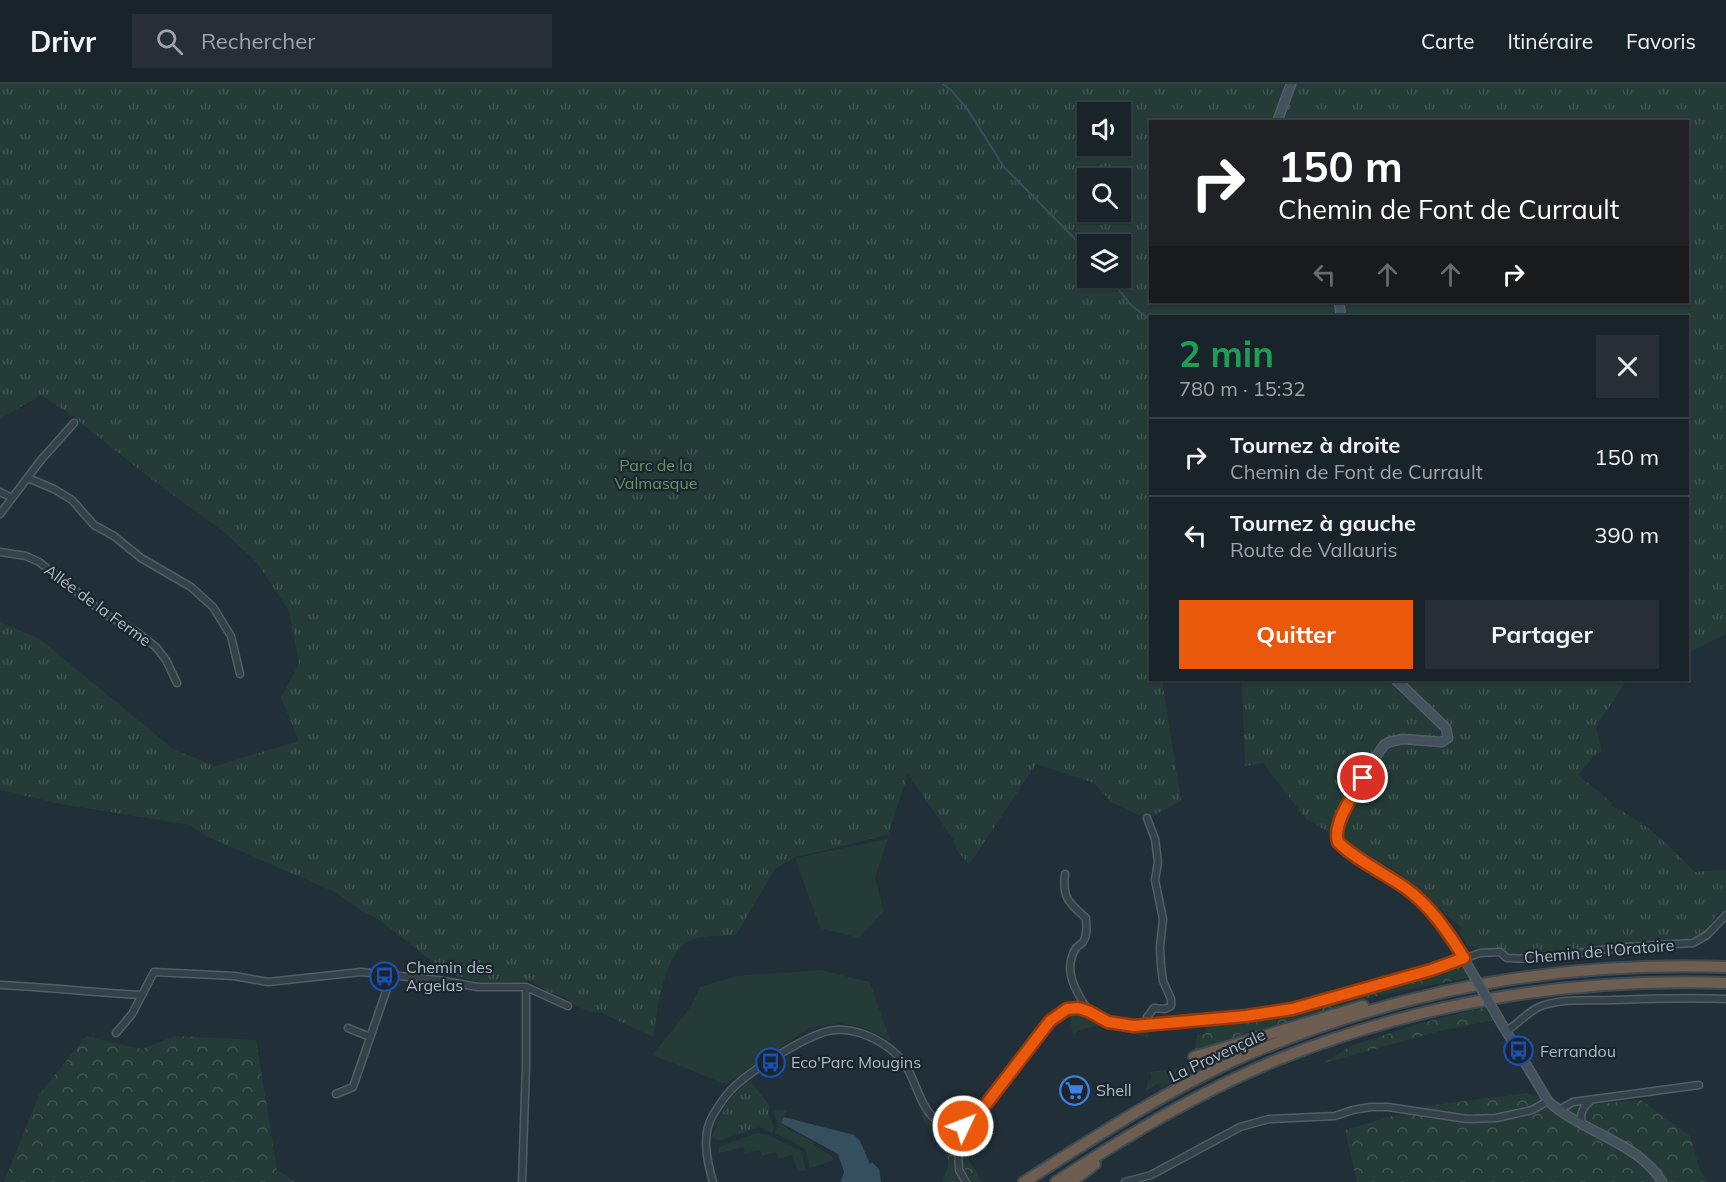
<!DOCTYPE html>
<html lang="fr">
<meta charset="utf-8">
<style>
:root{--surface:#19232a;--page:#262f36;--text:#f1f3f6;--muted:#9fa4a8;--line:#374047;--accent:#ea580c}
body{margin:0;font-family:Mulish,sans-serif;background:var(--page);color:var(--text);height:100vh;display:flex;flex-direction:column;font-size:22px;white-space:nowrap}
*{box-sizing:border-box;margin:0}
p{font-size:20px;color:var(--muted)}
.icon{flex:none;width:33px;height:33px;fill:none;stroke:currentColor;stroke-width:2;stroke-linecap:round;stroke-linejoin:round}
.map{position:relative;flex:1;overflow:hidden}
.side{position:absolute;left:1149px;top:231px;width:540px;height:366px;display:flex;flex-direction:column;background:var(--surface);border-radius:0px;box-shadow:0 2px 4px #0004,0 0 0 2px var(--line)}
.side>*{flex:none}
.banner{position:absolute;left:1149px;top:36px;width:540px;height:183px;border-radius:0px;box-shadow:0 2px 4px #0004,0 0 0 2px var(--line);background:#202124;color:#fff;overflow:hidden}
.tools{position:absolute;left:1077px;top:18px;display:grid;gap:12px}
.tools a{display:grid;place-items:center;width:54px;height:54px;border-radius:0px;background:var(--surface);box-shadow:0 2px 4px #0004,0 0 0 2px var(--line);font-size:30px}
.pin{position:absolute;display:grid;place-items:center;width:51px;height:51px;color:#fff;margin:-26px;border:3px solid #fff;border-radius:50%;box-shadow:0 2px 6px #0007}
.me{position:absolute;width:66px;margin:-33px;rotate:47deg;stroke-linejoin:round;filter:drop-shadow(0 0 4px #0008)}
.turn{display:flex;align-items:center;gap:21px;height:126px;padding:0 30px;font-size:27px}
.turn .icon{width:78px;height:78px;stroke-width:2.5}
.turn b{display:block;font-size:42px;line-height:51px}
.lanes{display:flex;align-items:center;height:57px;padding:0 30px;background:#0003;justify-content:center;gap:30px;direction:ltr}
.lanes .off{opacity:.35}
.round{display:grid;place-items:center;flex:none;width:63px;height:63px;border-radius:0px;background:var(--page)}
.overview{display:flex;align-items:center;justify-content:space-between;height:102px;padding:0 30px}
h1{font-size:36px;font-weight:700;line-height:45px;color:#1e9e55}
.button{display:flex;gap:12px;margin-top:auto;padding:12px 30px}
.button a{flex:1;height:69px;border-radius:0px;background:var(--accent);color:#fff;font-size:24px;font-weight:700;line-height:69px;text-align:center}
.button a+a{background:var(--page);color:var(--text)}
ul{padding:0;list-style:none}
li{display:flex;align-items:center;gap:18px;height:78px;padding:0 30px;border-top:2px solid var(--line)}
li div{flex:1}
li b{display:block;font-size:22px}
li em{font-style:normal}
header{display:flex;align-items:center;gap:36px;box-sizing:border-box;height:84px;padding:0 30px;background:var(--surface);border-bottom:2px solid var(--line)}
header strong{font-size:28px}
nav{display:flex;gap:33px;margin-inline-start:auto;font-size:21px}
.search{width:420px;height:54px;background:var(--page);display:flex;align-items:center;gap:15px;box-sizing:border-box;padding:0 21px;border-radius:0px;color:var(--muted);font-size:22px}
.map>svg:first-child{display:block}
.grass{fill:#243b38}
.forest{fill:url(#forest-crowns)}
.park{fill:url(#park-tufts);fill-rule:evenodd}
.water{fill:#354f5f}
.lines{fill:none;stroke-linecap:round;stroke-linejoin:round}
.stream{stroke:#354f5f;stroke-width:2}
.street-casing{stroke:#525e66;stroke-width:9}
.secondary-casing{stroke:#525e66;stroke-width:11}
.highway-casing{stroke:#3f4b53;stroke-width:14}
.street{stroke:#344148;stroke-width:6}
.secondary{stroke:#42515b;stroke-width:8}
.highway{stroke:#6e5d51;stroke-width:10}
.secondary-bridge-casing{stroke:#525e66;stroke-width:11;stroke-linecap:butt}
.secondary-bridge{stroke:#42515b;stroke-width:8}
.route-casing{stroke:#983908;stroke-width:15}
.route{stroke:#ea580c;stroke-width:10}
.labels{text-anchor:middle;stroke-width:4.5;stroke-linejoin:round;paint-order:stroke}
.park-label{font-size:16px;fill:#679568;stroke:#1a252d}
.street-label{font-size:16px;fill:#afbcc5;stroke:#1a252d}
.poi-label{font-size:16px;fill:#afbcc5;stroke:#1a252d;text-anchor:start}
</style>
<header>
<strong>Drivr</strong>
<div class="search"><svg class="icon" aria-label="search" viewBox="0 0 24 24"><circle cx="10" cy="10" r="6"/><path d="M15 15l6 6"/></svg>Rechercher</div>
<nav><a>Carte</a><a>Itinéraire</a><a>Favoris</a></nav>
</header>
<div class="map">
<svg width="1726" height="1098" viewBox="0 0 1726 1098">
<defs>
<pattern id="forest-crowns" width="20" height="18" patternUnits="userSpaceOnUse" patternTransform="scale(1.5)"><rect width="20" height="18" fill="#243b38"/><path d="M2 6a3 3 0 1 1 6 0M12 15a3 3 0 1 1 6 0" fill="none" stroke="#415553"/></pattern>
<pattern id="park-tufts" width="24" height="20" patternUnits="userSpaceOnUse" patternTransform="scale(1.5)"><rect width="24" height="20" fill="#243b38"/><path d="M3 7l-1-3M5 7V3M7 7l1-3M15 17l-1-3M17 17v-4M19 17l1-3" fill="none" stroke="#415553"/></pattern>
</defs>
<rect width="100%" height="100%" fill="#212f38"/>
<path class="grass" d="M888 755 875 794 884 827 859 854 820 844 795 774Z
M820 886 870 898 890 956 861 943 840 939 809 944 726 1000 652 971 690 924 700 903 736 892Z
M1078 927 1088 929 1112 942 1148 945V954C1125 948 1094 933 1073 951L1070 933 1059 935 1052 940 1068 928Z
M1256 959 1200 984 1161 1004 1158 1000 1146 1007 1148 996 1152 995 1150 988 1177 984 1203 974Z
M773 1026 787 1027 780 1040 814 1058V1061L832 1072 833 1077 810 1084 805 1065 775 1049 778 1042Z
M757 1049 770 1052 801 1067 806 1086 800 1087 797 1086 792 1071 779 1075 776 1068 762 1072 760 1066 745 1069 743 1063 719 1069V1063Z"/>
<path class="forest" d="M1461 880 1468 894C1426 902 1384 909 1343 921 1293 935 1245 956 1195 969L1197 951 1205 950 1206 940 1282 930 1311 923Z
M1484 923 1493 936 1440 947 1324 979 1350 962 1418 940Z
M86 952 142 965 175 952 256 956 277 1086 296 1098H4L39 1011Z
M1527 1009 1577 1022 1641 1016 1690 1052 1700 1086 1708 1098H1357L1345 1046 1425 1022Z
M923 1026C930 1040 948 1045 952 1056 958 1072 950 1082 961 1098H942L948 1083V1075L927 1043 920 1027Z
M980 1034 983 1035 970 1060 967 1073 982 1098H972C954 1070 961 1059 980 1034Z"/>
<path class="park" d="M0 0H1726V550L1688 569V232H1150V596H1162L1181 717 1147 735 1111 718 1094 699 1036 680 969 781 956 765 953 755 908 690 888 751 796 773 775 785 736 851C723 852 707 851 694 855 663 864 658 926 653 953L602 929 590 928 571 919 566 913 546 907 532 897 479 898 447 889 378 835 363 828 337 809 206 752 190 741 61 720 0 706V538L40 555 173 665 215 682 299 657 281 614 299 580 289 527 257 479 228 451 151 395 70 330 41 311 0 335ZM1088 28H1120V62H1088ZM1150 38H1688V218H1150ZM1088 94H1120V128H1088ZM1088 160H1120V194H1088Z
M1242 596H1627L1596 643 1602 668 1596 670 1578 691 1612 719 1611 722C1648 739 1667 760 1695 788L1726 786V825L1719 828 1704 849 1685 858 1627 859 1533 873H1512L1467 861 1460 849 1461 843 1391 784 1306 735 1263 679 1245 682Z
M750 997 770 1022 768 1029 774 1043 772 1049 760 1043 721 1056 712 1054C719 1032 730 1008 750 997Z"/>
<path class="water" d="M784 1033 854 1051 860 1057 870 1080 872 1078 879 1085 881 1098H841L844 1088 838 1070 781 1039Z"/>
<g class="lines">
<path class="stream" d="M943 0 951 6 968 26 1004 83 1088 168
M1110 194 1130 220 1150 236"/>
<defs>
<path id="street" d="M28 394 54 405 72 416 94 441 114 452 141 474 191 503 213 523 231 552 240 590
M0 408 12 414
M0 430 41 376 74 339
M0 468 26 472 39 478 105 530 138 549 156 563 166 576 177 599
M1147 734 1155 755 1158 778 1155 796 1163 835 1160 863 1161 882 1163 897 1171 915V922L1165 925 1154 924 1147 933 1148 941
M1065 790C1062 814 1069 819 1086 834 1086 842 1088 851 1083 858 1081 860 1078 862 1076 864 1062 886 1076 908 1088 926
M0 901C48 903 95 909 142 911L154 888 234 892 268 898 361 888 438 896 478 903H526V983L522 1098
M526 903 568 922
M348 944 370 953
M1506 947C1520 939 1528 926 1544 921 1567 914 1590 917 1614 916 1651 915 1689 913 1726 915
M116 949 132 930 142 911
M336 1010 353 1003 391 893
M1559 1026 1573 1018 1699 1001
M1582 1041C1579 1030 1583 1023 1591 1016
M957 1043 959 1086 966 1098
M713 1098C707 1077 701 1051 713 1031 719 1021 726 1010 735 1002 752 986 811 948 834 946 856 944 880 955 896 970 915 987 917 1018 933 1033 945 1045 961 1046 974 1036L1050 937 1067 925 1078 924 1088 927 1109 938 1138 942 1246 932 1292 925 1431 886 1480 869 1500 868 1507 874 1532 875 1625 863 1693 859 1707 851 1726 831
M1125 1098 1151 1091 1240 1043 1269 1035 1335 1032 1353 1026 1371 1023H1388L1467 1035 1496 1034 1532 1026 1548 1017"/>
<path id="secondary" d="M1277 38 1291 0
M1339 218 1341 232
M1396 596 1446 644 1448 654 1442 658 1403 655 1389 658 1384 661 1373 677 1338 740 1336 752 1342 762C1370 780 1404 797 1426 822 1442 840 1455 860 1467 880
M1500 937 1548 1017C1581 1048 1640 1059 1662 1098"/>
<path id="highway" d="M1194 973 1363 922
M1024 1098C1095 1053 1167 1006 1244 972 1400 906 1557 877 1726 883
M1056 1098C1125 1053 1197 1009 1274 977 1417 919 1571 893 1726 899
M1071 1098 1095 1080"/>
</defs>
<use href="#street" class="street-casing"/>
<use href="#secondary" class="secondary-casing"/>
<use href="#highway" class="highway-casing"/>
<use href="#street" class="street"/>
<use href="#secondary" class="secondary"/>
<use href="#highway" class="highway"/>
<defs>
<path id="secondary-bridge" d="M1467 880 1500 937"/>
</defs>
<use href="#secondary-bridge" class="secondary-bridge-casing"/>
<use href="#secondary-bridge" class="secondary-bridge"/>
</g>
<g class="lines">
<defs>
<path id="route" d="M963 1042 974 1036 1050 937 1067 925 1078 924 1088 927 1108 938 1134 942 1246 932 1292 925 1431 886 1464 874C1448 848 1430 821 1404 803 1385 790 1353 774 1338 758 1332 740 1354 710 1363 694"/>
</defs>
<use href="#route" class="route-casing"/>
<use href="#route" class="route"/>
</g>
<defs>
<symbol id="bus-ring" viewBox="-11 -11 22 22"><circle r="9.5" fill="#1a252d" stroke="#1a4fb4" stroke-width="1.5"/><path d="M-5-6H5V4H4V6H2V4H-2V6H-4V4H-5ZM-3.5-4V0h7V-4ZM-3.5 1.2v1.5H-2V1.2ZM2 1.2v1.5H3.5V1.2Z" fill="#1a4fb4"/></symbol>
<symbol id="supermarket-ring" viewBox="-11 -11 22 22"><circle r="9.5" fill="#1a252d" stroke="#3f7fe0" stroke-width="1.5"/><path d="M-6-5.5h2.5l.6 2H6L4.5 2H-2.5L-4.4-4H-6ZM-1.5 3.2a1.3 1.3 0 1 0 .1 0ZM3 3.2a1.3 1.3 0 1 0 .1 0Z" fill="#3f7fe0"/></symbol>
</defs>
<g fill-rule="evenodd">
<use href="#bus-ring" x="368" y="876" width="33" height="33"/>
<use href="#bus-ring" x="1502" y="950" width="33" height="33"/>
<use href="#bus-ring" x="754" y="962" width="33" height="33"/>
<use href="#supermarket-ring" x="1058" y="990" width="33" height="33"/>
</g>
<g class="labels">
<g class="park-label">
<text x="656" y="387">Parc de la<tspan x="656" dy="18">Valmasque</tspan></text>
</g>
<g class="street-label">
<text transform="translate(98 521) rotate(36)" y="6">Allée de la Ferme</text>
<text transform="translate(1599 867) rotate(-5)" y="6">Chemin de l'Oratoire</text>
<text transform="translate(1217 971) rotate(-25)" y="6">La Provençale</text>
</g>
<g class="poi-label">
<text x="406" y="889">Chemin des<tspan x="406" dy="18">Argelas</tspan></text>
<text x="1540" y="973">Ferrandou</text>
<text x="791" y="984">Eco'Parc Mougins</text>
<text x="1096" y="1012">Shell</text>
</g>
</g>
</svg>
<div class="tools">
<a><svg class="icon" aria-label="sound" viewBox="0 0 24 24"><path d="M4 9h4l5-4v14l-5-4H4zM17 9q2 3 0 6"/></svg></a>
<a><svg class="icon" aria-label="search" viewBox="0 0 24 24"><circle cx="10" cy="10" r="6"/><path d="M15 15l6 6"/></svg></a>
<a><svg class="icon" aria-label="layers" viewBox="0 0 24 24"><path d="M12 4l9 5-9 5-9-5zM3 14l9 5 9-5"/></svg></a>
</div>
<div class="pin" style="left:1363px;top:694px;background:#d93025"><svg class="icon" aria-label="arrive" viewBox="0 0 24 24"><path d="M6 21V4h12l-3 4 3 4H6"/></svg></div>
<svg class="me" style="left:963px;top:1042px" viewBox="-20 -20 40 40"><circle r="17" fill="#ea580c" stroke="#fff" stroke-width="3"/><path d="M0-11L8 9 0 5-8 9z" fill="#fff"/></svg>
<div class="banner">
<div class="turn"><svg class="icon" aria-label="right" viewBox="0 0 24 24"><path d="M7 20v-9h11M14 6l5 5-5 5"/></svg><div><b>150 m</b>Chemin de Font de Currault</div></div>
<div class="lanes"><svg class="icon off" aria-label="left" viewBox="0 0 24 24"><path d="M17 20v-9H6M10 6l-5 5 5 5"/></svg><svg class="icon off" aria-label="ahead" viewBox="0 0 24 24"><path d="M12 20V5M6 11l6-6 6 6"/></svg><svg class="icon off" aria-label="ahead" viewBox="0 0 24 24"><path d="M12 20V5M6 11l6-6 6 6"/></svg><svg class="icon" aria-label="right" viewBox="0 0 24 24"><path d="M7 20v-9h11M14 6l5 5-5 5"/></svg></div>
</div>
<section class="side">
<div class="overview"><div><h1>2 min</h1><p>780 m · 15:32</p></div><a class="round"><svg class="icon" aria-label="close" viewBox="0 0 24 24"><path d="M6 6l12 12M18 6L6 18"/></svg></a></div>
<ul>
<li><svg class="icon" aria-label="right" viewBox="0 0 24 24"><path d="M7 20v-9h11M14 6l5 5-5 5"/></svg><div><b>Tournez à droite</b><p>Chemin de Font de Currault</p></div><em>150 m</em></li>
<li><svg class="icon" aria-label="left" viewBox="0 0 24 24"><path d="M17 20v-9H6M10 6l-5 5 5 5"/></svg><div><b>Tournez à gauche</b><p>Route de Vallauris</p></div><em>390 m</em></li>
</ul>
<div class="button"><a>Quitter</a><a>Partager</a></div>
</section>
</div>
